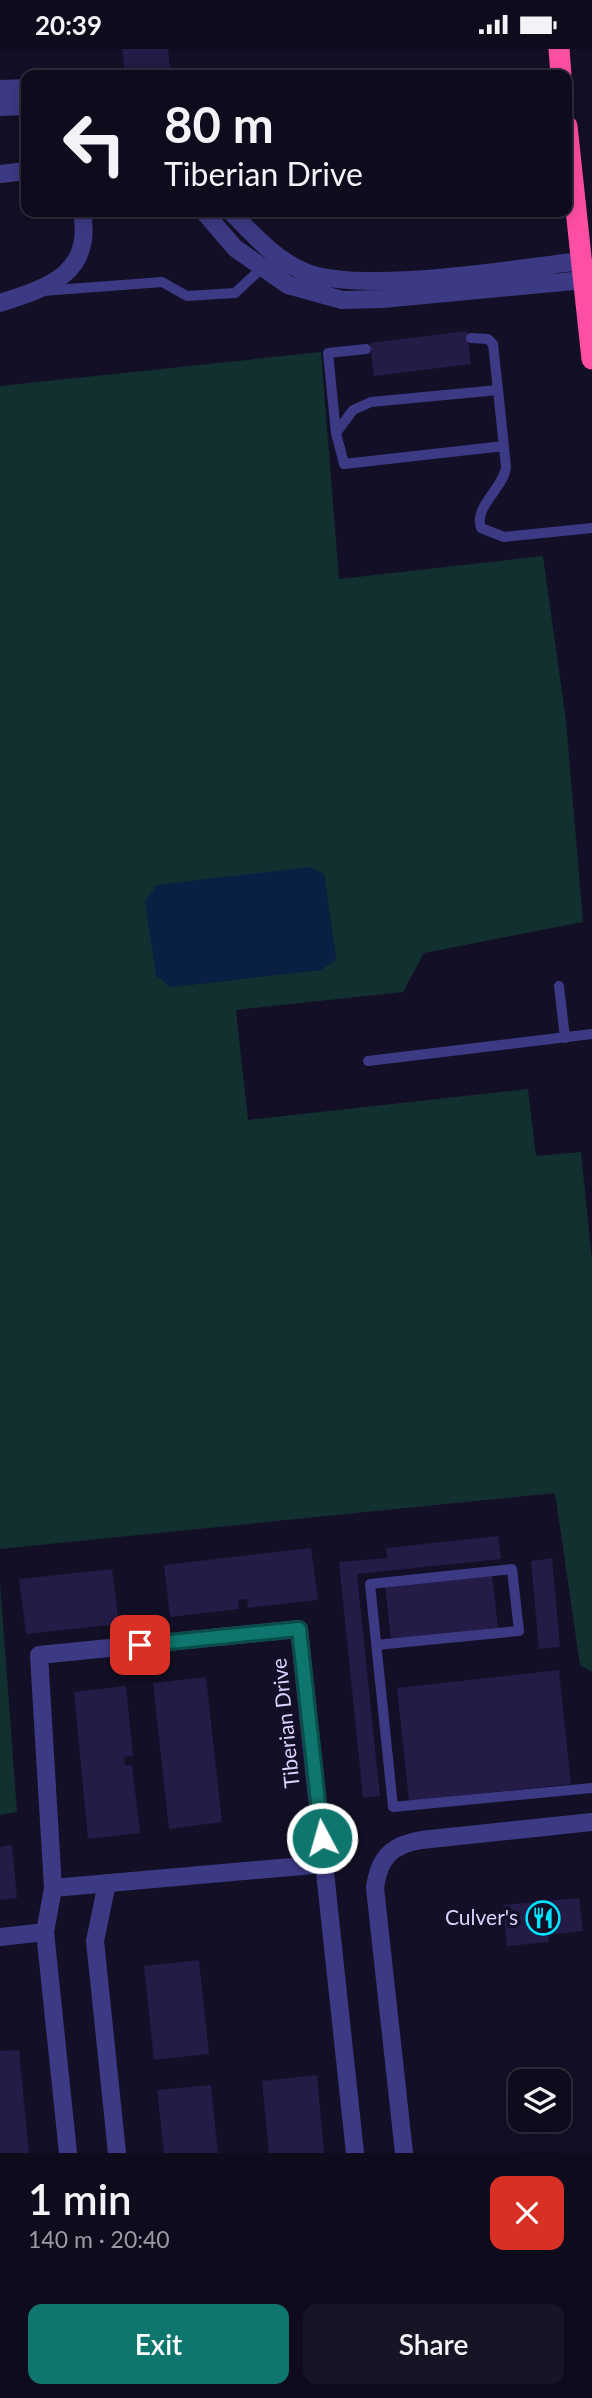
<!DOCTYPE html>
<meta charset="utf-8">
<style>
:root{--surface:#0e0b1c;--page:#171425;--text:#f1f3f6;--muted:#9b9ba3;--line:#2e2b3b;--accent:#0f766e}
body{margin:0;font-family:Lato,sans-serif;background:var(--page);color:var(--text);height:100vh;display:flex;flex-direction:column;font-size:26px;white-space:nowrap}
*{box-sizing:border-box;margin:0}
p{font-size:23px;color:var(--muted)}
.icon{flex:none;width:38px;height:38px;fill:none;stroke:currentColor;stroke-width:2;stroke-linecap:round;stroke-linejoin:round}
.map{position:relative;height:2104px;overflow:hidden}
.details{display:flex;flex-direction:column;background:var(--surface);flex:1}
.details>*{flex:none}
.top-card{position:absolute;left:21px;top:21px;width:551px;height:147px;border-radius:14px;box-shadow:0 4px 18px #0003,0 0 0 2px var(--line);background:#0e0b1c;color:var(--text);overflow:hidden}
.buttons{position:absolute;left:508px;top:2020px;display:grid;gap:14px}
.buttons a{display:grid;place-items:center;width:63px;height:63px;border-radius:14px;background:var(--surface);box-shadow:0 4px 18px #0003,0 0 0 2px var(--line);font-size:35px}
.pin{position:absolute;display:grid;place-items:center;width:60px;height:60px;color:#fff;margin:-30px;border-radius:14px;box-shadow:0 4px 10px #0006}
.me{position:absolute;width:77px;margin:-38px;rotate:354deg;stroke-linejoin:round;filter:drop-shadow(0 0 5px #0008)}
.turn{display:flex;align-items:center;gap:24px;height:147px;padding:0 28px;font-size:32px}
.turn .icon{width:91px;height:91px;stroke-width:2.5}
.turn b{display:block;font-size:49px;line-height:60px}
.round{display:grid;place-items:center;flex:none;width:74px;height:74px;border-radius:14px;background:var(--page)}
.headline{display:flex;align-items:center;justify-content:space-between;height:119px;padding:0 28px}
h1{font-size:42px;font-weight:600;line-height:52px}
.cta{display:flex;gap:14px;margin-top:auto;padding:14px 28px}
.cta a{flex:1;height:80px;border-radius:14px;background:var(--accent);color:#fff;font-size:28px;font-weight:600;line-height:80px;text-align:center}
.cta a+a{background:var(--page);color:var(--text)}
.status{display:flex;justify-content:space-between;align-items:center;height:49px;padding:0 35px;background:var(--surface);direction:ltr}
.status svg{height:19px;fill:currentColor}
.map>svg:first-child{display:block}
.green{fill:#12302f;fill-rule:evenodd}
.water{fill:#0a1f44}
.building{fill:#241b47}
.lines{fill:none;stroke-linecap:round;stroke-linejoin:round}
.lane{stroke:#3d3a85;stroke-width:10}
.street{stroke:#3d3a85;stroke-width:18}
.highway{stroke:#ff4fa3;stroke-width:21}
.route-casing{stroke:#0a4d48;stroke-width:18}
.route{stroke:#0f766e;stroke-width:12}
.labels{text-anchor:middle;stroke-width:7;stroke-linejoin:round;paint-order:stroke}
.street-label{font-size:21px;fill:#d9d4ff;stroke:#130f26}
.poi-label{font-size:21px;fill:#d9d4ff;stroke:#130f26;text-anchor:end}
</style>
<div class="status"><b>20:39</b><svg viewBox="0 0 49 12"><path d="M0 12V9h3v3zM5 12V6h3v6zM10 12V3h3v9zM15 12V0h3v12zM26 1h20v11H26zM47 4h2v5h-2z"/></svg></div>
<div class="map">
<svg width="592" height="2104" viewBox="0 0 592 2104">
<rect width="100%" height="100%" fill="#130f26"/>
<path class="green" d="M321 303 339 530 543 507 566 672 583 873 424 904 403 943 236 961 248 1071 528 1040 536 1107 581 1103 592 1211V1623L580 1616 555 1444 0 1500V337ZM324 826 336 911 320 921 171 938 156 926Z
M0 1533 17 1763 0 1766Z"/>
<path class="water" d="M309 818 324 825 336 911 320 921 171 938 156 926 145 852 157 836Z"/>
<path class="building" d="M122 0H168L171 26H125Z
M467 282 471 315 374 327 370 294Z
M498 1487 501 1510 357 1525 380 1747 363 1749 339 1513 387 1509 386 1499Z
M311 1499 318 1551 248 1559 247 1550 238 1551 239 1560 170 1568 164 1516Z
M552 1509 560 1598 539 1600 531 1512Z
M112 1520 119 1575 26 1585 19 1530Z
M492 1524 498 1579 391 1591 385 1536Z
M559 1621 571 1735 409 1752 397 1639Z
M206 1628 222 1773 169 1780 153 1634Z
M126 1637 133 1707 124 1708 125 1716H132L140 1784 88 1790 74 1643Z
M12 1796 17 1849 0 1851V1798Z
M579 1849 583 1882 548 1886 549 1893 507 1897 503 1856Z
M199 1911 209 2005 154 2011 144 1917Z
M19 2001 29 2104H0V2002Z
M317 2026 324 2104H269L262 2032Z
M211 2036 218 2104H164L157 2041Z"/>
<g class="lines">
<path class="lane" d="M42 242 162 233 187 247 235 244 263 218
M471 289 488 290 493 295 498 341
M336 384 328 304 366 300
M504 397 344 415 336 384 353 361 371 353 498 341 506 418C504 439 473 458 481 479L504 488 592 479
M559 937 565 989
M368 1012 592 985
M376 1596 519 1582 512 1520 370 1535 393 1758 592 1739"/>
<path class="street" d="M0 40 26 39
M0 58 26 57
M0 125 26 122
M204 163 235 199 288 236 342 251 382 250 584 231
M231 163C254 186 275 211 305 223 364 246 515 219 582 212
M0 254C49 238 93 225 82 163
M107 1834 95 1892 117 2104
M53 1839 325 1815
M0 1888 45 1883
M68 2104 45 1883 53 1839 39 1606 299 1580 355 2104
M404 2104 375 1839C379 1808 392 1796 421 1791L592 1773"/>
<path class="highway" d="M559 0 561 26
M567 77 592 310"/>
</g>
<g class="lines">
<defs>
<path id="route" d="M140 1596 299 1580 322 1789"/>
</defs>
<use href="#route" class="route-casing"/>
<use href="#route" class="route"/>
</g>
<defs>
<symbol id="restaurant-ring" viewBox="-11 -11 22 22"><circle r="9.5" fill="#130f26" stroke="#00e5ff" stroke-width="1.5"/><path d="M-5-6h1v4h1v-4h1v4h1v-4h1v5L-1.5 .5V6h-2V.5L-5-1ZM5-6V6H3V1.5H1.5Q1.5-4 5-6Z" fill="#00e5ff"/></symbol>
</defs>
<g fill-rule="evenodd">
<use href="#restaurant-ring" x="524" y="1850" width="38" height="38"/>
</g>
<g class="labels">
<g class="street-label">
<text transform="translate(286 1674) rotate(-96)" y="7">Tiberian Drive</text>
</g>
<g class="poi-label">
<text x="518" y="1876">Culver's</text>
</g>
</g>
</svg>
<div class="buttons">
<a><svg class="icon" aria-label="layers" viewBox="0 0 24 24"><path d="M12 4l9 5-9 5-9-5zM3 14l9 5 9-5"/></svg></a>
</div>
<div class="pin" style="left:140px;top:1596px;background:#d93025"><svg class="icon" aria-label="arrive" viewBox="0 0 24 24"><path d="M6 21V4h12l-3 4 3 4H6"/></svg></div>
<svg class="me" style="left:322px;top:1789px" viewBox="-20 -20 40 40"><circle r="17" fill="#0f766e" stroke="#fff" stroke-width="3"/><path d="M0-11L8 9 0 5-8 9z" fill="#fff"/></svg>
<div class="top-card">
<div class="turn"><svg class="icon" aria-label="left" viewBox="0 0 24 24"><path d="M17 20v-9H6M10 6l-5 5 5 5"/></svg><div><b>80 m</b>Tiberian Drive</div></div>
</div>
</div>
<section class="details">
<div class="headline"><div><h1>1 min</h1><p>140 m · 20:40</p></div><a class="round" style="background:#d93025;color:#fff"><svg class="icon" aria-label="close" viewBox="0 0 24 24"><path d="M6 6l12 12M18 6L6 18"/></svg></a></div>
<div class="cta"><a>Exit</a><a>Share</a></div>
</section>
